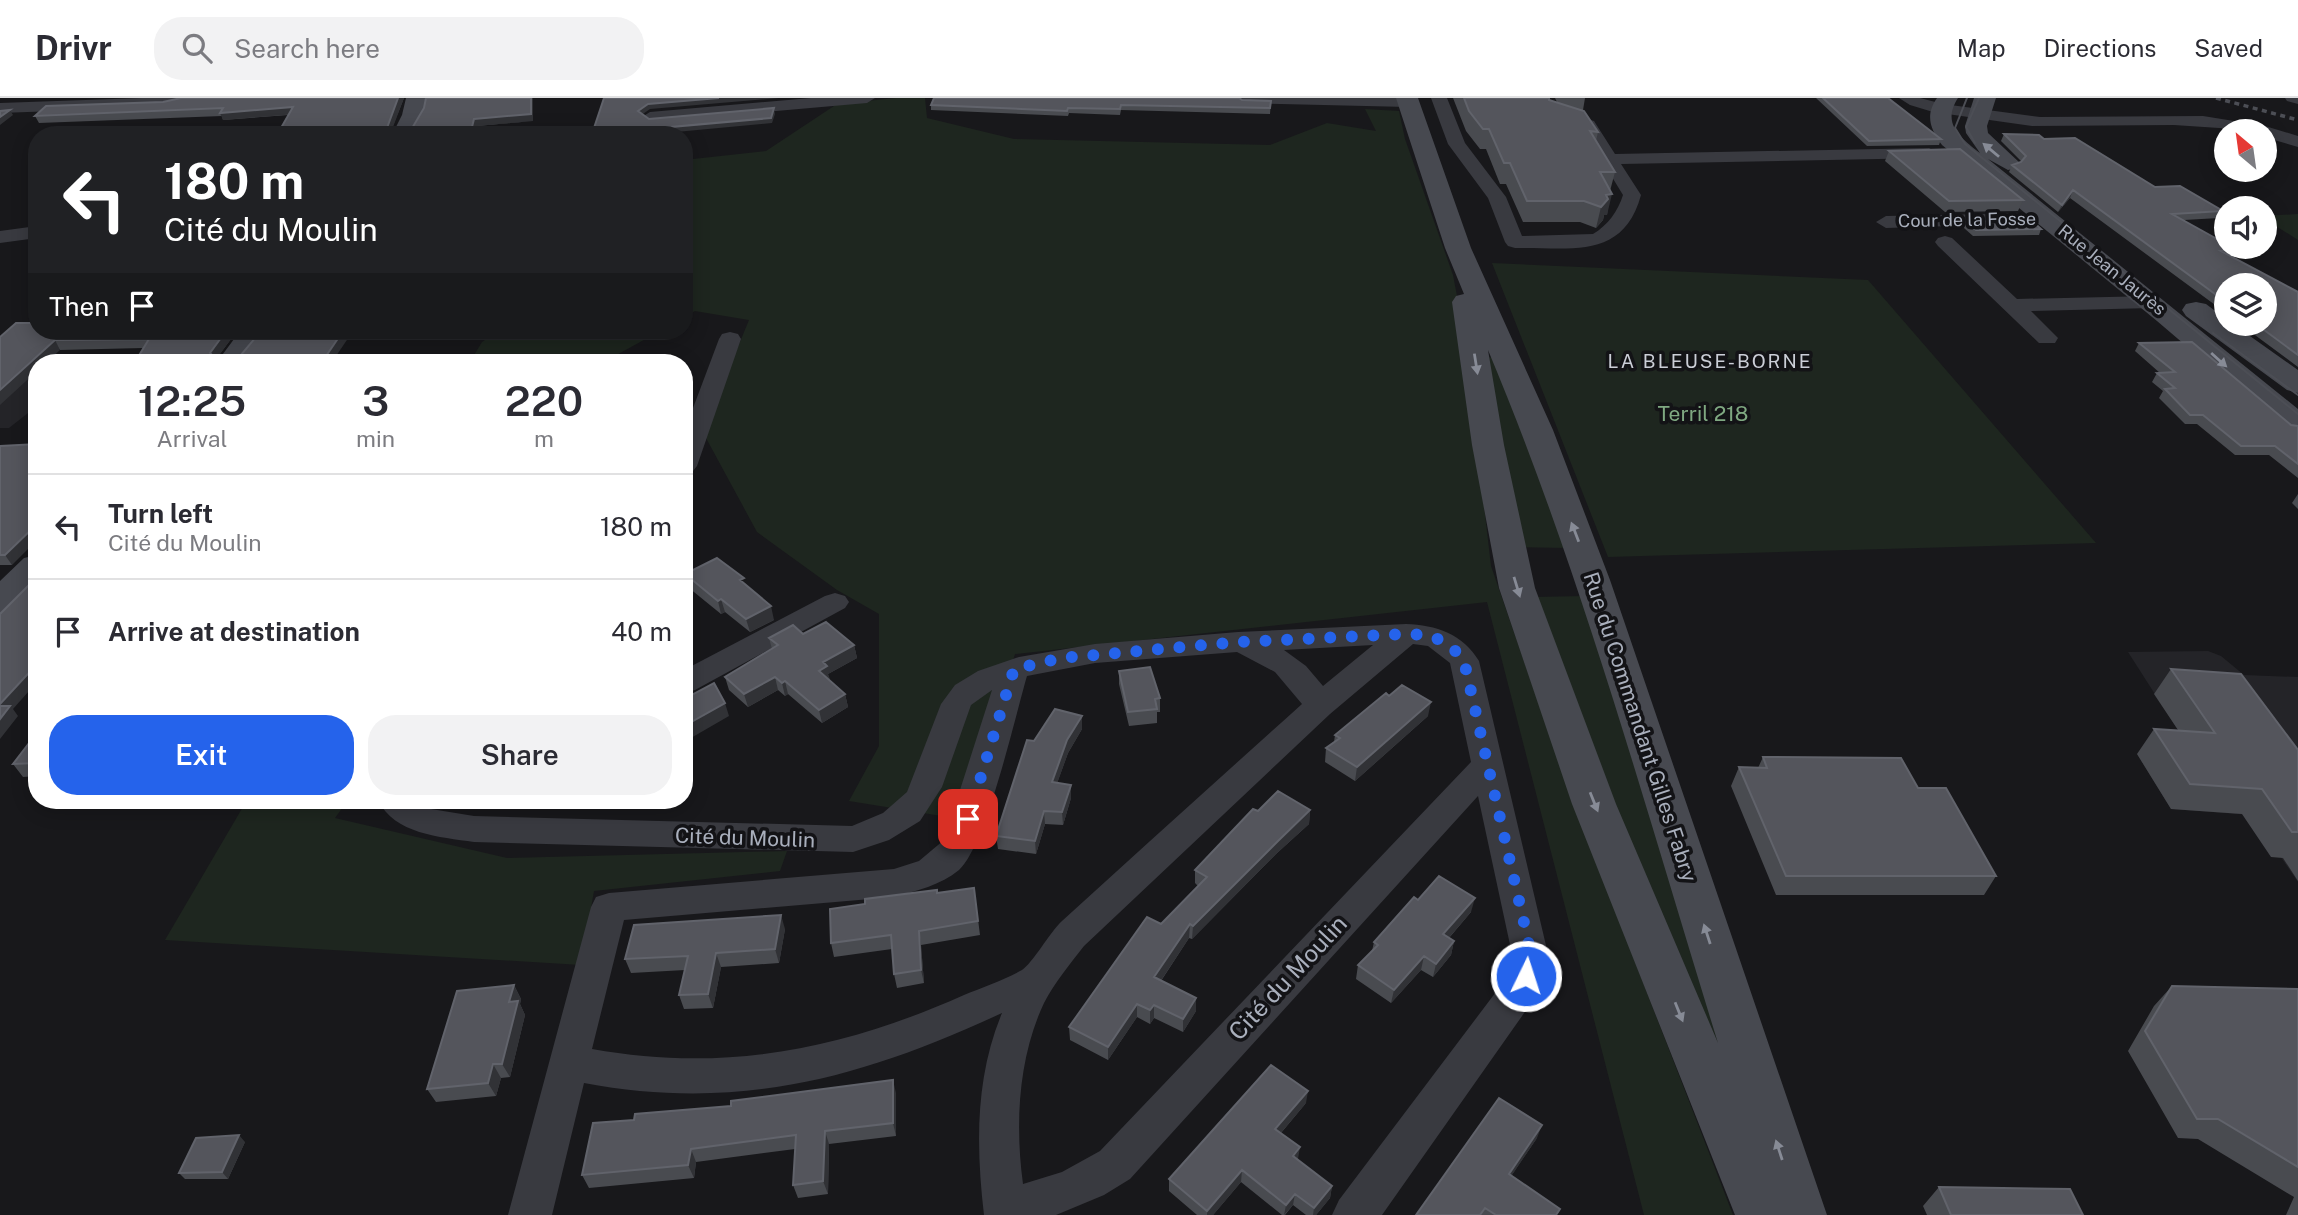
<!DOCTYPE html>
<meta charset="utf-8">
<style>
:root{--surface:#fff;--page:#f2f2f3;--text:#2b2b33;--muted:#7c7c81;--line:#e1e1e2;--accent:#2563eb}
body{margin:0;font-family:"Public Sans",sans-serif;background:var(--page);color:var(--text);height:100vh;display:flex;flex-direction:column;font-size:26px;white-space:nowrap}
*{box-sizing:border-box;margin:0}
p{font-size:23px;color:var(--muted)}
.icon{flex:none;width:38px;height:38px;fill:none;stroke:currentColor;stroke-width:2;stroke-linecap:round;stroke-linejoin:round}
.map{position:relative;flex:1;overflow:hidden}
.sheet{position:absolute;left:28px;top:256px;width:665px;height:455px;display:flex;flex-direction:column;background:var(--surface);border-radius:28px;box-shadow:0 4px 18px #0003}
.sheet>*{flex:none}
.top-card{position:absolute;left:28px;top:28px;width:665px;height:214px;border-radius:28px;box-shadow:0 4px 18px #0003;background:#202124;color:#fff;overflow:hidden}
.needle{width:46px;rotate:331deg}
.controls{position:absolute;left:2214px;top:21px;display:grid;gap:14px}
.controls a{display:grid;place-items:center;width:63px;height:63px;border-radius:50%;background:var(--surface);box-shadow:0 4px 18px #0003;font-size:35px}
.pin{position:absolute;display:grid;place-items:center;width:60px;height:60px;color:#fff;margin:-30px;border-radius:14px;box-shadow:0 4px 10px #0006}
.me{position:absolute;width:77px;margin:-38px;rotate:4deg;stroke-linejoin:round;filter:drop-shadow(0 0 5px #0008)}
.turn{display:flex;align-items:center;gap:24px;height:147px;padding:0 21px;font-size:32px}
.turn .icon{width:91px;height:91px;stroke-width:2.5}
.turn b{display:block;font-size:49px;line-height:60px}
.then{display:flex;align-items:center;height:66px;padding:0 21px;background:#0003;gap:14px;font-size:26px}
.eta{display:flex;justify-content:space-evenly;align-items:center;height:119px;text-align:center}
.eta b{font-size:42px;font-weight:600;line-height:49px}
.button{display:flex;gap:14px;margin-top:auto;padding:14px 21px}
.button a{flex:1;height:80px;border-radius:28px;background:var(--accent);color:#fff;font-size:28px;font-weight:600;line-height:80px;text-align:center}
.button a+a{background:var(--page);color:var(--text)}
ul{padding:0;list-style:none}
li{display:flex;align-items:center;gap:21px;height:105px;padding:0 21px;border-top:2px solid var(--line)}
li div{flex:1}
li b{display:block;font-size:26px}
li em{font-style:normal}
header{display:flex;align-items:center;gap:42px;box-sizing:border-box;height:98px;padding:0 35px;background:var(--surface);border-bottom:2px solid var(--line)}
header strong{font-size:33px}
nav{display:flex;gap:38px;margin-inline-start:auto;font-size:24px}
.search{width:490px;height:63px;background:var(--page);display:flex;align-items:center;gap:18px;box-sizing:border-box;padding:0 24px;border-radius:28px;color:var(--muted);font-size:26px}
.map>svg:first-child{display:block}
.built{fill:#242428}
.green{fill:#1e261f}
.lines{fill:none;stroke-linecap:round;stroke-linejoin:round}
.street{fill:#393a40;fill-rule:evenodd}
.secondary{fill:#474950;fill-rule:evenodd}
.tram{stroke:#4c4e55;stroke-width:2}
.rail{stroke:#4c4e55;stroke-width:3.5;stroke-dasharray:5 4.5;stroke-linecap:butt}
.wall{fill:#494b50}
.shaded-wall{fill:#313236}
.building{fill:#54555c;stroke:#61636b;stroke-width:2}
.oneway{fill:#878b96}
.route{stroke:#2563eb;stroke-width:12;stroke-dasharray:0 21.6}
.labels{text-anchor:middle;stroke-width:7;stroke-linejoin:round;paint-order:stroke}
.far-street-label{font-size:18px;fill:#a9afbc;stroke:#131316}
.far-neighbourhood-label{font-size:19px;letter-spacing:2px;fill:#cbced7;stroke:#131316}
.park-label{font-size:21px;fill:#7fa881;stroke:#131316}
.street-label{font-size:21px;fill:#a9afbc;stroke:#131316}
.near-street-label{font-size:24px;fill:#a9afbc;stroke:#131316}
</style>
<header>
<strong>Drivr</strong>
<div class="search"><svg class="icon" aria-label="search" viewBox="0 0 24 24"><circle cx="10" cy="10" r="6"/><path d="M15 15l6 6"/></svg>Search here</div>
<nav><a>Map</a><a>Directions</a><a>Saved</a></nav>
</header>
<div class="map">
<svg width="2298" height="1117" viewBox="0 0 2298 1117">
<rect width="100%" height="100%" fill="#18181b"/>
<path class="built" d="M0 273H37V308L9 330H0Z
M2208 553 2221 558 2244 577 2298 579V784L2252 717 2171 711 2137 656 2214 661 2176 629 2128 554Z"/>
<path class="green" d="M896 0H925L927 20 1014 41 1270 47 1327 25 1376 33 1365 11 1399 13 1405 41 1453 177 1464 235 1491 468 1569 693 1733 1117H1644L1487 504 1015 556 960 721 849 703 879 648V516L837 492 757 434 706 340 728 273 749 222 695 213 684 219V62L766 53 837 6Z
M2298 116V142L2265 121V118Z
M1492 165 1868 182 2096 445 1608 459Z
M498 233H660L604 264H470L482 244Z
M1488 259 1501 260 1568 450 1517 449Z
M1586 498 1736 966 1714 969 1533 499Z
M247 702H348L335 720 507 760 787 753 780 773 594 793 581 867 165 842Z"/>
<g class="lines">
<path class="street" d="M142 0H194L192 3 167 9 0 15V5Z
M811 0H875L867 5 650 24 642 19 650 14Z
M1234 0H1412L1416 4 1408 9 1242 5Z
M1431 0H1447L1465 45 1506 99 1522 138 1593 136C1608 127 1618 113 1623 97L1582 30 1560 24 1558 20 1566 15 1594 23 1615 56 1929 50 1938 55 1929 60 1621 66 1641 97C1623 163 1569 149 1515 150L1508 148 1505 144 1488 100 1448 46Z
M1899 0H1920L1943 6 2040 19 2203 18 2265 28 2298 38V49L2264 39V33L2174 27 2032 28 1933 14 1910 7Z
M2285 0H2298V6L2287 3Z
M2048 115 2058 121 2055 125 1886 130 1876 124 1886 118Z
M37 128V140L0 145V133Z
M1945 138 1952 140 2017 201 2152 198 2159 200 2163 204 2159 208 2152 210 2031 213 2058 240 2055 245H2039L1938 148 1935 144 1938 140Z
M730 234 738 236 741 241 697 368 693 373 684 375V334L719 241 722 236Z
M835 495 845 498 849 504 845 510 695 592 684 595V572L825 498Z
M1406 526C1436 527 1463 536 1479 563L1548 856V868L1534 901 1382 1117H1332L1339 1102 1505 882 1512 856 1478 698 1130 1081 1104 1097 1056 1117H984C976 1048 975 980 1002 915 862 980 739 1014 584 985L552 1117H508L591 809 596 799 609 795 894 771 919 763 944 742 992 592 971 607 942 689 920 723 889 742 853 754 474 744C440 739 394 736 378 702H414L431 711 474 718 852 728 883 715 907 694 941 606 955 587 978 573 1019 559 1095 546 1238 534ZM1413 546 1428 548 1450 565 1471 664 1100 1053 1062 1074 1023 1086C1015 1027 1018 960 1044 905 1055 884 1070 866 1084 848L1330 616ZM1373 547 1323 588 1306 568 1284 552ZM1237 554 1275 574 1302 606C1222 678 1142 750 1062 823 1050 834 1032 866 1022 872 1004 882 983 889 964 897 843 951 725 975 592 951L624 822 894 799C916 793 941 787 959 772 986 748 1015 619 1027 578L1095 565Z"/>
<path class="secondary" d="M406 0H428L424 17 414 37H392L402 17Z
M1396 0H1418L1471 150 1553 332 1610 482 1827 1117H1735L1572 706 1499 490 1472 347 1452 204 1456 198 1464 196 1445 150ZM1488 252C1582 476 1646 713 1718 945L1616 706 1535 490 1504 347Z
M1937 0H1958C1941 26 1961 40 1980 55L1966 35 1965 28 1974 0H1996L1987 28 1988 35 2020 65 2016 70 2008 72 1988 61 2298 311V336L2287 334 2157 223 1942 47C1930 31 1925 17 1937 0Z
M2196 204 2206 206 2226 221V226H2233L2298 272V295L2287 292 2186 218 2182 212 2186 206Z
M240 233H269L246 264H217Z
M37 457V489L13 512 0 516V483L24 460Z"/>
<path class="tram" d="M1967 0 1955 30 1965 46 2298 316
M1975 45 1966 29 1979 0
M2213 235 2298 297"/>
<path class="rail" d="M2216 0 2298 22"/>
</g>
<path class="wall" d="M181 0H404L392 30 411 32 533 23 477 28 474 37H277L288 17 223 22 222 18 39 25 35 18 163 4Z
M1453 0H1549V2L1557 4 1555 0H1585L1583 12 1598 34 1596 43 1615 74 1610 93 1607 117H1604L1603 122 1596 130 1580 124H1523L1506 86H1500L1486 51H1480L1466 33Z
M1816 0H1888L1941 41 1939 47 1867 48Z
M1242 2 1271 3 1270 16 1121 12 1120 17 1069 15 1068 18 931 12V7Z
M2004 36 2044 41 2155 89 2223 113 2219 120 2184 122 2231 159 2298 194V269L2240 226H2264L2226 187V215L2070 100 2058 114 2009 74 2012 67 2022 64 2001 43Z
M1889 53 2023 102 2018 113 1945 114 1885 63Z
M1966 124 2041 131 2039 137 1973 138 1964 130Z
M37 225 237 233 219 257 332 264H135L143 250 60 252Z
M2139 245 2291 327 2298 328V380L2269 357H2235L2197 326H2185L2159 300 2163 293 2152 284 2157 275H2160L2135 253Z
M0 348 12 467H0Z
M2298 396V411L2292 405Z
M685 476 746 488 774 522 750 534 725 514 721 516 689 490Z
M803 536 854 547 857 560 828 576 829 582 845 596 848 609 822 625 788 596 785 598 778 592 748 609 729 592 725 579 772 551 769 540Z
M2171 571 2298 652V783L2283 760 2271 759 2242 716 2171 711 2137 656 2154 631 2178 632 2154 596Z
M1119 573 1160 600V614H1157V625L1129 628 1119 586Z
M1082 618V631L1068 655 1057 685 1071 687V700L1063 727 1045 726 1036 756 998 751 996 738 1034 643Z
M1428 618 1355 683 1325 664 1326 650 1334 644 1335 637Z
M37 636V678L23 679 13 666Z
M1763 659 1918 690 1996 778 1984 797H1776L1731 688 1739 669 1758 670Z
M203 702H240L237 707 207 708Z
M1310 712 1309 726 1276 756 1192 841 1189 840 1161 883 1196 900V913L1183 934 1154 920 1150 926 1137 919 1108 962 1070 942 1069 929 1161 826 1198 788 1195 785V772L1258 713Z
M974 790 980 837 921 847 924 885 897 890 894 876 892 851 834 859 831 845 938 795Z
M1418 802 1471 814 1449 840 1454 843 1451 857 1433 879 1421 872 1391 905 1356 881 1358 867 1372 853 1374 844Z
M785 831 779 865 721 869 713 910 684 911 679 897 685 872 631 875 625 861Z
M514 887 521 901 520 906 525 917 510 979 501 980 496 998 436 1004 427 991Z
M2172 888 2298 891V1117H2286L2294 1099 2198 1041 2178 1040 2128 953 2154 908Z
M896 995V1038L829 1046 828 1096 798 1100 793 1087 795 1051 696 1064 694 1080 589 1090 582 1077 634 1022 731 1008Z
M1306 1005 1281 1035 1298 1062 1332 1088 1330 1100 1316 1117H1306L1293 1107 1285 1117H1282L1241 1084 1213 1117H1197L1169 1093V1081Z
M1537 1040 1511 1078 1557 1117H1416Z
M245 1044 228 1081H185L179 1075Z
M1939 1089 2083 1117H1927L1923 1108Z"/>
<path class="shaded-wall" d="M398 0H404L390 37 387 30Z
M531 0H533V23L477 28 474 37H470L474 21Z
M719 0H779L650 11 640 18 638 13 648 6Z
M293 9 296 16 223 22 220 15Z
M774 10 775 16 772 25 644 37H592V36Z
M10 12 13 17 0 27V19Z
M2073 92 2070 100 2058 114 2062 107Z
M1612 96 1607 117H1604L1603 122 1596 130 1601 109 1606 97Z
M2235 152 2231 159 2221 153Z
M226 233H237L214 264 210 255Z
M343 233H353L332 264H322Z
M55 242 60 252 47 264H37V273L0 307V292Z
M37 426V442L12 467 5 457Z
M721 501 725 514 721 516 718 503Z
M771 508 774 522 750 534 746 521Z
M854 547 857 560 828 576 830 581 822 586 819 573 823 564Z
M37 566V584L13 611 18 618 0 641V606Z
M775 579 778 592 748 609 744 596Z
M785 583 788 596 785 598 782 585Z
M845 596 848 609 822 625 819 612Z
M1431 604 1428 618 1355 683 1357 669Z
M725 605 729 618 684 644V628Z
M1082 618V631L1068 655 1053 697 1052 684 1067 642Z
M1071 687V700L1063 727 1062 714Z
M234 702H240L237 707Z
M1310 712 1309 726 1276 756 1192 841 1193 828 1278 743Z
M1044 713 1045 726 1036 756 1035 743Z
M1475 800 1471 814 1440 850 1443 836Z
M781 817 785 831 779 865 775 851Z
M1190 826 1189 840 1154 893V879Z
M919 833 921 847 924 885 921 872Z
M1454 843 1451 857 1433 879 1436 866Z
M716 855 721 869 713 910 708 896Z
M1424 858 1421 872 1391 905 1394 892Z
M514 887 521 901 520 906 525 917 510 979 502 966 509 904Z
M1196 900V913L1183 934V921Z
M1137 906V919L1108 962V949Z
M1154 907V920L1150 926V912Z
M493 966 501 980 496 998 488 985Z
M893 982 896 995V1038L893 1025Z
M1308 993 1306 1005 1274 1043 1275 1031Z
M1542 1027 1537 1040 1504 1089 1509 1076Z
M825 1033 829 1046 828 1096 823 1083Z
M239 1037 245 1044 228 1081 222 1074Z
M1300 1049 1298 1061 1291 1070 1293 1058Z
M691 1051 696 1064 694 1080 688 1067Z
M1242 1072 1241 1084 1213 1117H1207V1113Z
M1332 1088 1330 1100 1316 1117H1313L1314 1110Z
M1295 1096 1293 1107 1284 1117 1286 1107Z"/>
<path class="building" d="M181 0H398L387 30 411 32 424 10 426 0H531V16L474 21 470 37H277L293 9 220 15 223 10 35 18 46 8 163 4Z
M604 0H719L648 6 638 13 649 21 774 10 771 20 592 36Z
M934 0H1239L1242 2 1271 3 1270 10 1121 7 1120 11 1068 10 1067 13 931 7Z
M1464 0H1549V2L1584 13 1598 34 1590 33 1615 74H1600L1612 96 1606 97 1608 101 1601 109 1584 103H1527L1510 65H1504L1489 31H1483L1469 13Z
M1823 0H1888L1941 41 1869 43Z
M10 12 0 19V13Z
M2004 36 2039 37 2044 41 2075 40 2155 89 2180 88 2223 113 2172 116 2226 146V149H2230L2235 152 2221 153 2298 194V257L2256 226H2264V187H2226V204L2073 92 2062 107 2012 67 2021 64 2026 58Z
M1960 51 2023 102 1949 103 1889 53Z
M2031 122 2041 131 1976 132 1966 124Z
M16 225H37V233H226L210 255 212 257H241L261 233H343L322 264H135L149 241 55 242 0 292V239Z
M2192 244 2291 327 2298 328V366L2275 348H2241L2203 317H2190L2165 291 2175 290 2157 275 2175 274 2139 245Z
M37 346V426L5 457H0V348Z
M717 460 744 480 740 482 771 508 746 521 721 501 718 503 685 476Z
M37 479V566L0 606V516Z
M826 524 854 547 823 564 827 568 819 573 845 596 819 612 785 583 782 585 775 579 744 596 725 579 778 547 769 540 793 527 803 536Z
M1150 569 1160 600 1155 601 1157 611 1128 614 1119 573Z
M2171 571 2241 576 2298 652V734H2292L2262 691 2190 686 2154 631 2215 635Z
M714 585 725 605 684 628V601Z
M1402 587 1431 604 1357 669 1326 650 1340 640 1335 637 1386 595 1389 598Z
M0 608H10L0 621Z
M1055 611 1082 618 1067 642 1052 684 1071 687 1062 714 1044 713 1035 743 996 738 1027 642 1034 643Z
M36 636 37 665 13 666Z
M1763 659 1901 660 1918 690H1946L1996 778H1786L1739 669 1767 670Z
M1278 693 1310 712 1278 743 1193 828 1190 826 1154 879 1196 900 1183 921 1154 907 1150 912 1137 906 1108 949 1069 929 1147 819 1161 826 1207 779 1195 772 1253 711 1258 713Z
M1439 778 1475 800 1443 836 1454 843 1436 866 1424 858 1394 892 1358 867 1378 847 1374 844 1414 799 1418 802Z
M974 790 978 823 919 833 921 872 894 876 891 837 831 845 830 811 865 806V801L937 792V795Z
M781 817 775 851 716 855 708 896 679 897 688 858 625 861 634 827Z
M514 887 509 904 518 903 502 966H493L488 985 427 991 457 893Z
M2172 888 2298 891V1069L2218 1021H2197L2145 933Z
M1271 967 1308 993 1275 1031 1300 1049 1293 1058 1332 1088 1314 1110 1295 1096 1286 1107 1242 1072 1207 1113 1169 1081Z
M893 982V1025L825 1033 823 1083 793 1087 796 1037 691 1051 688 1067 582 1077 593 1025 634 1022 635 1016 731 1008V1003Z
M1499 1000 1542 1027 1509 1076 1560 1111 1556 1117H1496L1485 1110 1480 1117H1416Z
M239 1037 222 1074 179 1075 196 1040Z
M1939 1089 2070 1091 2083 1117H1951Z"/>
<defs><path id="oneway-solid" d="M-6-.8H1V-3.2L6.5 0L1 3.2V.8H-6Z" transform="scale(1.75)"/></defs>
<g class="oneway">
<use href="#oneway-solid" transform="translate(1991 52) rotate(-140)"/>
<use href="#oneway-solid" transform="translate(2219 262) rotate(42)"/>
<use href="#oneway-solid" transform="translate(1476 266) rotate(81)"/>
<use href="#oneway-solid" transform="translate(1575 434) rotate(-111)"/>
<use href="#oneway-solid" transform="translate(1517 489) rotate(73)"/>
<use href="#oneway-solid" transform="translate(1594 704) rotate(68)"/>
<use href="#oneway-solid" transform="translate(1707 836) rotate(-108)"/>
<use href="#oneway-solid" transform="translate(1679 914) rotate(68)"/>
<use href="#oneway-solid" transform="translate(1779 1052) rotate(-108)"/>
</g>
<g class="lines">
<path class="route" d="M968 721 1014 571 1062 560 1238 544 1406 536C1432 536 1448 542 1464 563L1528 842 1530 856 1526 878"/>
</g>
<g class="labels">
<g class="far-street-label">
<text transform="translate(1967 122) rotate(-1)" y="6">Cour de la Fosse</text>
<text transform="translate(2112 172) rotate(39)" y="6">Rue Jean Jaurès</text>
</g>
<g class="far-neighbourhood-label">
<text x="1710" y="270">LA BLEUSE-BORNE</text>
</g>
<g class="park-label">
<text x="1703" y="323">Terril 218</text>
</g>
<g class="street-label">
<text transform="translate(1640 629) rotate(72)" y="7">Rue du Commandant Gilles Fabry</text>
<text transform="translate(745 740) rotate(2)" y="7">Cité du Moulin</text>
</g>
<g class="near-street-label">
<text transform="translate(1288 880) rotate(-47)" y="8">Cité du Moulin</text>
</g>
</g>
</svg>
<div class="controls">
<a><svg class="needle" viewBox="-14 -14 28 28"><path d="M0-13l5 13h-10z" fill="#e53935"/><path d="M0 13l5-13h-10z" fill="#7c7c81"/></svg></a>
<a><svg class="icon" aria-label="sound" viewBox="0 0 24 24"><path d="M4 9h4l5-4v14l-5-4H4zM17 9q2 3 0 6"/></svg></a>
<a><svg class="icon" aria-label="layers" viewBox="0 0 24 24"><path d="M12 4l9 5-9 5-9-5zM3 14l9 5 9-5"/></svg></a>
</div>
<div class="pin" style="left:968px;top:721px;background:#d93025"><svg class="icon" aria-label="arrive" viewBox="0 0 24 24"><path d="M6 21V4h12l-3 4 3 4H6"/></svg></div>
<svg class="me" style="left:1526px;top:878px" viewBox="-20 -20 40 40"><circle r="17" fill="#2563eb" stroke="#fff" stroke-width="3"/><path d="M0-11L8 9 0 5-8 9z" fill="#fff"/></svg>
<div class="top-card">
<div class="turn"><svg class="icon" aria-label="left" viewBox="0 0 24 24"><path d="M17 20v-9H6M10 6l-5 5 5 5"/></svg><div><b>180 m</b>Cité du Moulin</div></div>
<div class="then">Then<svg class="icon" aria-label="arrive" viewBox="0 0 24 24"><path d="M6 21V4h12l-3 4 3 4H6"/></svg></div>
</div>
<section class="sheet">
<div class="eta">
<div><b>12:25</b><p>Arrival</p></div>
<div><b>3</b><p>min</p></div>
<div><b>220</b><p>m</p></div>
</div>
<ul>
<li><svg class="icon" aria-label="left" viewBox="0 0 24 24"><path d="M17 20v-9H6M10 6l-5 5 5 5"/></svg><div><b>Turn left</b><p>Cité du Moulin</p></div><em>180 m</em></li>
<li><svg class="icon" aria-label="arrive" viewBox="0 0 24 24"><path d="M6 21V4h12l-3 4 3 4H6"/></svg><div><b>Arrive at destination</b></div><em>40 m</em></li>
</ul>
<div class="button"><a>Exit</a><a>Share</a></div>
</section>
</div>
